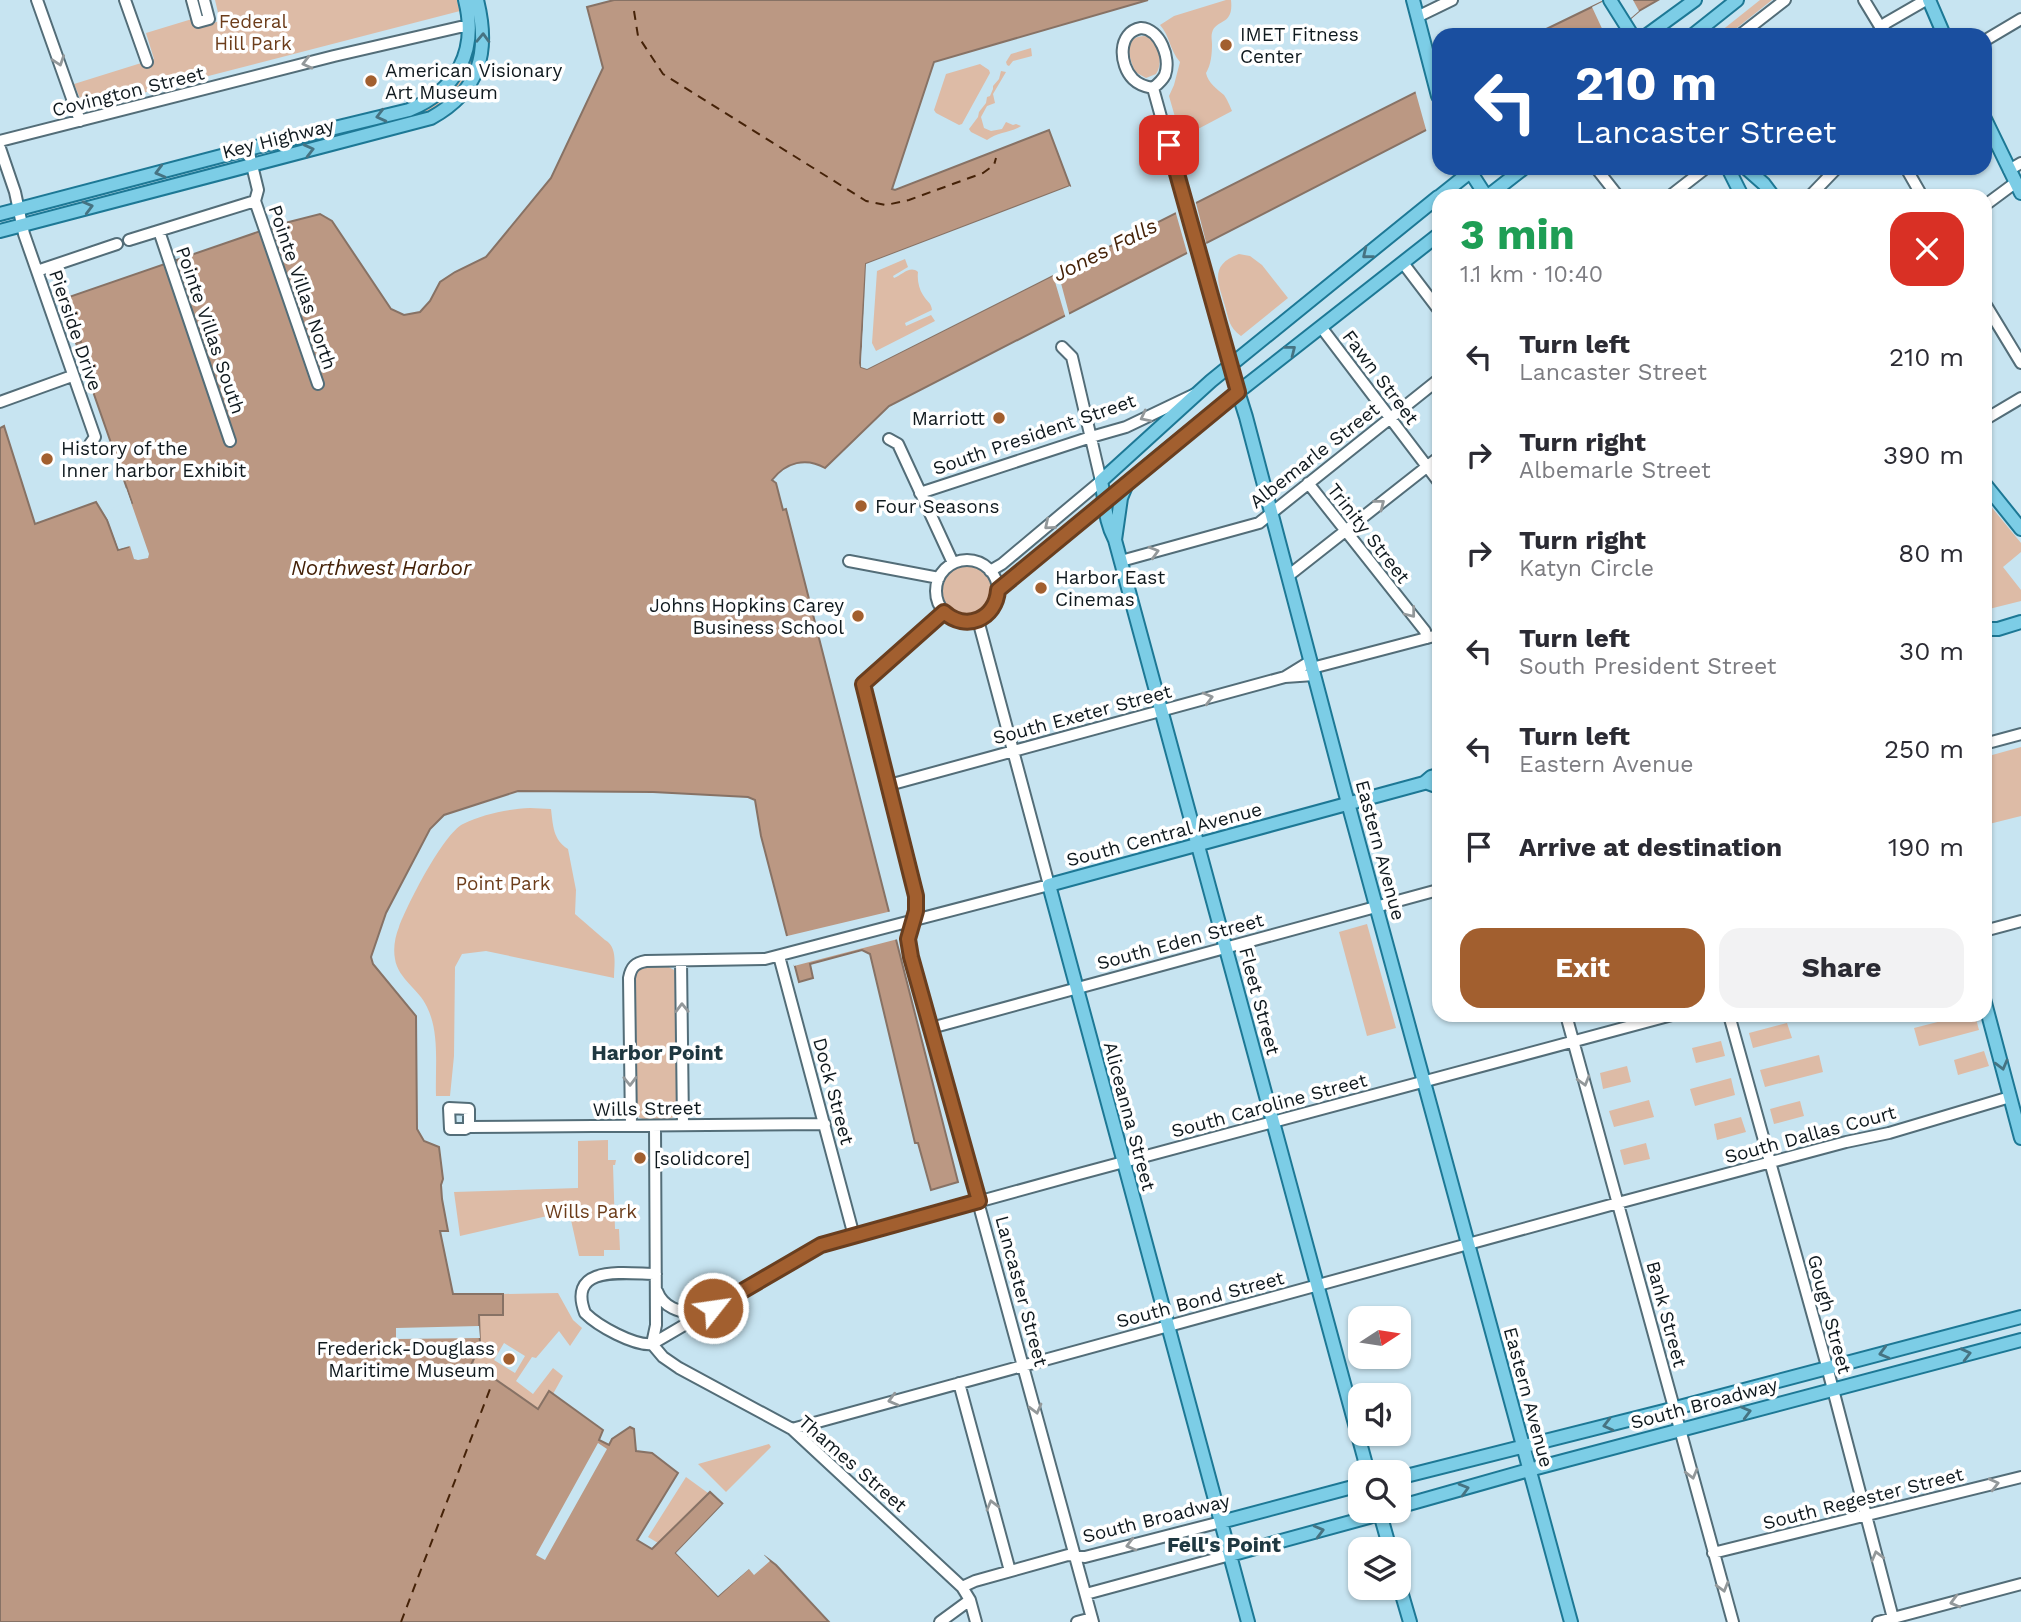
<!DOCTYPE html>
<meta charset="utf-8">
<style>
:root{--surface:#fff;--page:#f2f2f3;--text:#2b2b33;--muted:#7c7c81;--accent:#a25f2f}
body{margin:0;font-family:"Work Sans",sans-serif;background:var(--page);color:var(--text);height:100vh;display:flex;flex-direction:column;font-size:26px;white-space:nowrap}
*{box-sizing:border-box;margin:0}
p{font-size:23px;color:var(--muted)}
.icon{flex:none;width:38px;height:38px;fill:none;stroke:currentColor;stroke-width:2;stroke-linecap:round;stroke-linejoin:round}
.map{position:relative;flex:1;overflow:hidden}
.side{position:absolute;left:1432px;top:189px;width:560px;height:833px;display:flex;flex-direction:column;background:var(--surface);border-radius:21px;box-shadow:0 2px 5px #0004}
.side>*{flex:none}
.hud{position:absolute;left:1432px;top:28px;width:560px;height:147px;border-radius:21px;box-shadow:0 2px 5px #0004;background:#1a4fa0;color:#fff;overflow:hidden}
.needle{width:46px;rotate:78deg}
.controls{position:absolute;left:1348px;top:1306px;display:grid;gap:14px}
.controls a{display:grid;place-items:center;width:63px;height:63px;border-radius:14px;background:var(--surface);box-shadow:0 2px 5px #0004;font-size:35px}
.pin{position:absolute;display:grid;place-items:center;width:60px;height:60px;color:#fff;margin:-30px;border-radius:14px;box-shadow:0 4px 10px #0006}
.me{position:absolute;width:77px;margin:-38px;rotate:60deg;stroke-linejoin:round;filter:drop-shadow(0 0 5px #0008)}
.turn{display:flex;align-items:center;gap:24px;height:147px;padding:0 28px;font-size:32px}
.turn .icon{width:91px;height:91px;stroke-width:2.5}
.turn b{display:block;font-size:49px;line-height:60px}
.round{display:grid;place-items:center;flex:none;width:74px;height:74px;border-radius:21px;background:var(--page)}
.overview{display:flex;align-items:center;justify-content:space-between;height:119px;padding:0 28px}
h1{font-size:42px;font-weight:700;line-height:52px;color:#1e9e55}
.primary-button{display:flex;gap:14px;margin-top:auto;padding:14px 28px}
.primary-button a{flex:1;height:80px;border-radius:21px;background:var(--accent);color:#fff;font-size:28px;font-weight:700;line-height:80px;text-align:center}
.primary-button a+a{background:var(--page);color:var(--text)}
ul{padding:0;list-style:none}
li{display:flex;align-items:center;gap:21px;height:98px;padding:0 28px}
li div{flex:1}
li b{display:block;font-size:26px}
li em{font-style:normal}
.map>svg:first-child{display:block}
.green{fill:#ddbba6;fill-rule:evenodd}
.water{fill:#bb9883;stroke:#877265;stroke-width:2}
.pier{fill:#c7e4f1}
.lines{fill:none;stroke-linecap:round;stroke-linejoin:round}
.ferry{stroke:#452208;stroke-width:2;stroke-dasharray:9 7;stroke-linecap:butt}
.minor-casing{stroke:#536d78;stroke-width:14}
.major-casing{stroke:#1d7895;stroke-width:16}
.minor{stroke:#fff;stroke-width:10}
.major{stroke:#7ccde6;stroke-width:12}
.oneway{stroke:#467382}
.oneway2{stroke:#93989a}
.route-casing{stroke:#693e1f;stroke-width:18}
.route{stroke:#a25f2f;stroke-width:12}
.poi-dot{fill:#a25f2f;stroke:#fff;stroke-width:2.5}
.labels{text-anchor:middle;stroke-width:7;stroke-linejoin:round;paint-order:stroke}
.park-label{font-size:19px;fill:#6c3d1b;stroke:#fff}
.poi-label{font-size:19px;fill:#0f191e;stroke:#fff;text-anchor:start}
.street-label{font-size:19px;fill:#0f191e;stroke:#fff}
.water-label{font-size:21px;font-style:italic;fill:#452208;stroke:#fff}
.neighbourhood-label{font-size:21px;font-weight:bold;fill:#1f3841;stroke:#fff}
</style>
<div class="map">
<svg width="2021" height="1622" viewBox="0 0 2021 1622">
<rect width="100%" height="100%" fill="#c7e4f1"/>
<path class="green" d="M215 0H457L460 11 84 108 74 84 154 59 146 33 192 19 195 28 220 21Z
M1226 0H1231C1234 27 1216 18 1212 33 1211 36 1212 41 1212 44 1212 54 1211 65 1206 73 1208 83 1217 89 1224 95 1227 99 1230 106 1232 111L1181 138 1169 96 1174 85 1180 62C1169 49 1170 36 1160 25L1174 16Z
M1760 0H1772L1728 35H1716Z
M1146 36C1158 42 1164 62 1156 74L1146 78 1135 72C1129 56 1121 36 1146 36Z
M474 38H478C473 72 457 98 425 113L424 111C456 85 464 81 474 38Z
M1031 48 1032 56 1013 61 1009 66 1007 65 1006 62 1011 54Z
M980 64 989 70 990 73 962 124 959 125 936 113 934 110 946 74Z
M1001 71 1006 72 993 94 995 103 987 106 981 117 984 128 991 131 1002 129 1006 122 1013 125 1016 124 1021 126C1010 133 997 132 987 140L971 132 969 129 978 117 979 112 986 103 987 97 990 96 993 89V86L999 79Z
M1239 254 1250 256 1262 265 1288 298 1241 336C1229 327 1229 320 1225 306 1218 282 1209 265 1239 254Z
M905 259 908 267 893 276 894 278C902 275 910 265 918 272 917 280 919 289 923 295 927 302 931 302 932 310L905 323 906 326 931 315 935 321 876 351 872 343 877 271Z
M1984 498 2021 543V552L2003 567 2021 590V601L1985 610Z
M942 591a25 25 0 1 1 50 0a25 25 0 1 1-50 0Z
M2021 747V816L1985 825V757Z
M530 808 551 809C553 825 553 840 568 849L576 890 575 914 605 940C618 947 614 965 614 978L486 951 462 954 455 967 454 1056 450 1096H436C435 1068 440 1033 427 1007 419 989 398 979 395 959 393 948 395 937 399 927 407 905 443 834 463 824 483 814 508 809 530 808Z
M1367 924 1396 1028 1367 1036 1339 932Z
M667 966 674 970 676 977 677 1114C669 1123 645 1124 636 1115L634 977 637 970 643 967Z
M1965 1015H1975L1979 1030 1919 1046 1914 1028Z
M1787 1023 1792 1038 1753 1048 1749 1033Z
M1721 1041 1725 1056 1696 1063 1692 1048Z
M1984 1051 1989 1066 1958 1075 1954 1060Z
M1819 1055 1823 1072 1765 1087 1760 1070Z
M1627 1066 1631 1082 1603 1089 1600 1073Z
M1731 1078 1735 1095 1695 1106 1690 1089Z
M1649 1100 1654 1117 1614 1127 1609 1111Z
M1800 1101 1804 1116 1774 1124 1770 1109Z
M1741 1117 1746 1132 1717 1140 1714 1124Z
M608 1140V1160H616L615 1165H613L615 1229H619L620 1250H604V1256H579L569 1211 460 1236 454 1192 578 1188V1141Z
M1646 1143 1650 1159 1624 1165 1620 1150Z
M558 1293 573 1320 582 1328 570 1346 559 1331 536 1358 532 1357 516 1381 533 1394 553 1368 563 1376 553 1394 549 1391 538 1409 471 1362 480 1345 479 1314 503 1315V1294ZM504 1343 525 1356 515 1373 494 1360Z
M769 1444 771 1447 726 1492 698 1464Z
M686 1477 708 1493 658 1543 648 1537Z"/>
<path class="water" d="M614 0H1148L934 62 892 189 895 190 1049 130 1070 186 866 264 860 363 861 367 867 369 1438 81V124L889 406 825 468C806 457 786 462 772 480L776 483 783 510 786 509 958 1182 931 1190 918 1143H915L870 954 862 950 810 964 813 978 799 982 761 836 755 800 748 797 653 792 518 791 444 815 430 829 386 913 371 957 373 964 416 1016 417 1129 424 1141 439 1147 443 1179 441 1185 442 1199 448 1231H440L453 1294H503V1315H479L480 1345 472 1363 538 1409 549 1391 603 1430 599 1440 609 1445 612 1439 630 1427 634 1429 636 1451 652 1453 678 1473 637 1540 652 1549 710 1492 723 1504 676 1553 718 1596 763 1555 776 1565 829 1622H0V428L4 426 35 524 96 502 107 520 118 550 128 547 115 511 132 503 76 343 81 342 66 298 281 224 320 214 332 221 391 309 404 315 420 312 430 301 440 282 455 272 486 257 551 178 603 68 587 7Z
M1606 0H1658L1639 11 1611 35H1534Z"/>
<path class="pier" d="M1606 0H1633L1639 11 1611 35H1605L1592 7Z
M1438 78V127L1427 133 1415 90Z
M1070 186 1071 189 869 266 863 362 866 365 1095 250 1096 253 1058 272 1070 317 1066 319 1053 275 867 369 861 367 866 264Z
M1195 199 1207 246 1188 256 1175 210Z
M126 488 149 554 148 558 138 560 134 559 130 546 119 549 110 523 97 499 110 518 121 546 124 545 111 511 113 508 128 502 124 489Z
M892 911 898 939 794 966 789 958 783 937Z
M479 1326 480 1338 396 1339V1328Z
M598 1443 607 1449 545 1560 536 1555Z
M726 1501V1506L681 1553 718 1591 761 1552 766 1553 764 1555 770 1561 754 1575 749 1569 718 1596 676 1553Z"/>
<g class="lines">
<path class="ferry" d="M634 11 638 36 663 74 866 201 886 205 909 200 983 173 994 165 996 158
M401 1622 490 1389"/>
<defs>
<path id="minor" d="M37 0 80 121
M125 0 147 62
M192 0 198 22 209 19 204 0
M1864 0 1881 28
M1417 17 1452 0
M1141 28C1160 29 1171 58 1165 75 1162 81 1158 84 1153 88 1146 87 1139 85 1133 79 1119 65 1117 32 1141 28Z
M1740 35 1785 0
M1875 35 1886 23 1926 0
M1984 41 2021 19
M1153 88 1230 366
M0 141 334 56 460 27H469
M0 148 15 192 24 234 95 437 90 444
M1596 168 1618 196
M1906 168 1922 196
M2009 170 2021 163
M1670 196 1706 168
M1810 196 1837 168
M255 201 318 384
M1984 206 2015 183
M159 231 230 441
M129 240 255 201 258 190 248 149
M1403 263 1438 309
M37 271 117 244
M1984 302 2021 363
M1321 327 1438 481
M0 402 72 376
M1984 420 2021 398
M889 439 898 444 953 563
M1308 483 1425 631 1427 638
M920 493 1091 437 1126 427 1195 394
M936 591a31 31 0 1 1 62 0a31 31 0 1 1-62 0Z
M849 561 939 578
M1121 561 1259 523 1438 380
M990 571 1002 564 1101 481 1072 357 1062 347
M1288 576 1438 458
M998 590 1105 502
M944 612 863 684 916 896V911L908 939 911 957 1093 1622
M1312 668 1438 635
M1285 677 1311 661
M1984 744 2021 734
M889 785 1285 677 1314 675
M1984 931 2021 921
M779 956 854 1236
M681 961 683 1125
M1566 1015 1733 1622
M1729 1015 1825 1359 1894 1622
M931 1028 1438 890
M631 1126 629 978C631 967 635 963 646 961L765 959 1049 885 978 620
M469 1127V1109L449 1108 450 1129H465L469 1127 825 1124
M656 1274C628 1274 566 1263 585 1313 598 1326 634 1346 652 1344L821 1245 1079 1174 1672 1015
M657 1291C664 1310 683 1312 701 1316
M652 1344 663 1357 679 1368 792 1429 962 1587 970 1600 976 1622
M652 1344 656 1325 655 1126
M959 1383 1010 1571
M792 1429 1618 1203 1846 1142 1889 1133 2010 1097
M1713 1553 2021 1477
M962 1587 975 1581 1068 1555 1085 1557 1221 1522
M1086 1594 1230 1555
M940 1622 970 1600
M1077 1622 1092 1618
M1878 1622 2021 1584"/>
<path id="major" d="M1413 0 1438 96
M1610 0 1632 35
M1929 0 1944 35
M1647 35 1695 0
M1693 35 1737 0
M1984 117 2021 193
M1468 168 1486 196
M1728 168 1742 196
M1746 168 1764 184 1773 196
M1440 196 1475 168
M1488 196 1524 168
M0 214 248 149 409 110C457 90 478 51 465 0
M0 231 431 118C480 91 490 52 477 0
M1230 366 1246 417 1345 792 1571 1622
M1984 483 2021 529
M1105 502 1152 462 1238 392 1438 235
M1115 540 1121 498 1126 486
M1984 629H1998L2021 622
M1425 782 1433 785 1438 784
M1984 999 2021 1138
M1368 1472 1115 540C1104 519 1106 504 1101 481L1211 381 1438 197
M1398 1478 1664 1411 2021 1317
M1398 1507 1529 1470 2021 1340
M1379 1510 1390 1549
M1221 1522 1360 1485
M1230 1555 1369 1517 1388 1510
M1398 1581 1410 1622
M1248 1622 1049 885 1424 783 1431 777 1438 775"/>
</defs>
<use href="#minor" class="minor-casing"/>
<use href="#major" class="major-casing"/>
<use href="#minor" class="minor"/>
<use href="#major" class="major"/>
</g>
<defs><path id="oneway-chevron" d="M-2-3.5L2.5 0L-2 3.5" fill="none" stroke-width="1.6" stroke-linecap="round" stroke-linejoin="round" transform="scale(1.75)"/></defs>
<g class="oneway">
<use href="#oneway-chevron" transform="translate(483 38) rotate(-88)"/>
<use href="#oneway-chevron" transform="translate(381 116) rotate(166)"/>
<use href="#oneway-chevron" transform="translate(309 150) rotate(-14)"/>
<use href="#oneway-chevron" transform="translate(160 172) rotate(165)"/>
<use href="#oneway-chevron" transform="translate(88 207) rotate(-15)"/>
<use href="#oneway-chevron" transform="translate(1367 254) rotate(141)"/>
<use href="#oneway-chevron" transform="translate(1291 350) rotate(-38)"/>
<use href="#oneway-chevron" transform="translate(2002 1065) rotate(75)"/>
<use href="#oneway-chevron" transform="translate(1884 1353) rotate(165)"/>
<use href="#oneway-chevron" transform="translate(1966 1354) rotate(-14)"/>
<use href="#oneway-chevron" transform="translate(1746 1412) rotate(-15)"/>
<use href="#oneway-chevron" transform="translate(1608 1425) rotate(166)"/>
<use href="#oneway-chevron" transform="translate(1464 1489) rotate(-16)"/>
<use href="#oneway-chevron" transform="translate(1319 1531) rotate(-15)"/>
</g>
<g class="oneway2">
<use href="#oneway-chevron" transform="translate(59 61) rotate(71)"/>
<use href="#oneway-chevron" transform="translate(307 63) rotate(166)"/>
<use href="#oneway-chevron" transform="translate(1145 417) rotate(153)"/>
<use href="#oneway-chevron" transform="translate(1380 504) rotate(-38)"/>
<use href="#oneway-chevron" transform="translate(1049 525) rotate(140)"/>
<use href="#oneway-chevron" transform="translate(1154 552) rotate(-16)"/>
<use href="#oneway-chevron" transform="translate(1411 613) rotate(52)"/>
<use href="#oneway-chevron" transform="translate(1208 698) rotate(-15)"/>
<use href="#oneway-chevron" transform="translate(682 1008) rotate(-91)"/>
<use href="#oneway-chevron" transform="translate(630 1081) rotate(89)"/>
<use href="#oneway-chevron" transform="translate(1584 1081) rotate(74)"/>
<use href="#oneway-chevron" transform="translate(893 1400) rotate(165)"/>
<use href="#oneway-chevron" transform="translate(1036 1409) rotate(75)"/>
<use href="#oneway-chevron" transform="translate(1692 1474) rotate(75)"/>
<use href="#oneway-chevron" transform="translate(1994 1484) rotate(-14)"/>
<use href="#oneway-chevron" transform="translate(992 1505) rotate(-105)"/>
<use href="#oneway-chevron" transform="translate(1131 1545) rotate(165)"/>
<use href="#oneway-chevron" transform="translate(1877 1556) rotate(-105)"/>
<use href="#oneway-chevron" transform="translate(1723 1587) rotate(74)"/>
<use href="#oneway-chevron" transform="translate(1955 1602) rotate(165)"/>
</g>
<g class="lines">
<defs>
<path id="route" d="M713 1308 821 1245 979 1201 911 957 908 939 916 911V896L863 684 944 612C966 632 996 619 998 590L1238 392 1169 145"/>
</defs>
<use href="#route" class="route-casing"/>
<use href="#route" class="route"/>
</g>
<g class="poi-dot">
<circle cx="1226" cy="45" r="7"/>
<circle cx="371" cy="81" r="7"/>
<circle cx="999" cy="418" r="7"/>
<circle cx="47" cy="459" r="7"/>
<circle cx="861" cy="506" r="7"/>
<circle cx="1041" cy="588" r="7"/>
<circle cx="858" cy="616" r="7"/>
<circle cx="640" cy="1158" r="7"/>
<circle cx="509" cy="1359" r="7"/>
</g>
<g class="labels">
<g class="park-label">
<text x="253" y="28">Federal<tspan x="253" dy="22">Hill Park</tspan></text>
<text x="503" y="890">Point Park</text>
<text x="591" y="1218">Wills Park</text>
</g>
<g class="poi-label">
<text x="1240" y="41">IMET Fitness<tspan x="1240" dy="22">Center</tspan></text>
<text x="385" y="77">American Visionary<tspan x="385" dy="22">Art Museum</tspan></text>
<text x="985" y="425" text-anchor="end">Marriott</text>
<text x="61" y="455">History of the<tspan x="61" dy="22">Inner harbor Exhibit</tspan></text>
<text x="875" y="513">Four Seasons</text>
<text x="1055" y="584">Harbor East<tspan x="1055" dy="22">Cinemas</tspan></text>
<text x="844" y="612" text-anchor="end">Johns Hopkins Carey<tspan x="844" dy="22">Business School</tspan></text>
<text x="654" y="1165">[solidcore]</text>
<text x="495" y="1355" text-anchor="end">Frederick-Douglass<tspan x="495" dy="22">Maritime Museum</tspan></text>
</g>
<g class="street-label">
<text transform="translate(128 91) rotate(-14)" y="7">Covington Street</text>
<text transform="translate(278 138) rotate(-14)" y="7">Key Highway</text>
<text transform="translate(303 287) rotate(71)" y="7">Pointe Villas North</text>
<text transform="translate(76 330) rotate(71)" y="7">Pierside Drive</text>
<text transform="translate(211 330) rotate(71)" y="7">Pointe Villas South</text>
<text transform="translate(1381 377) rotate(53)" y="7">Fawn Street</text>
<text transform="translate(1034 434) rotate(-19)" y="7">South President Street</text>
<text transform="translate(1314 455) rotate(-38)" y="7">Albemarle Street</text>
<text transform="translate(1369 533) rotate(52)" y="7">Trinity Street</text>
<text transform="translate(1082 714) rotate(-15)" y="7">South Exeter Street</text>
<text transform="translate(1164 834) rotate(-15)" y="7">South Central Avenue</text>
<text transform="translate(1381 850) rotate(75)" y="7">Eastern Avenue</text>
<text transform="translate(1180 941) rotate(-15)" y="7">South Eden Street</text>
<text transform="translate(1260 1001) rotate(75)" y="7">Fleet Street</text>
<text transform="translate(834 1091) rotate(75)" y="7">Dock Street</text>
<text transform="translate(1269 1105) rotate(-15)" y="7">South Caroline Street</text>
<text transform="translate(647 1108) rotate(-1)" y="7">Wills Street</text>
<text transform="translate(1130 1116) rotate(75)" y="7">Aliceanna Street</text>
<text transform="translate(1810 1134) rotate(-15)" y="7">South Dallas Court</text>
<text transform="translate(1022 1291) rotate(75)" y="7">Lancaster Street</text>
<text transform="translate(1200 1299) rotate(-15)" y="7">South Bond Street</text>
<text transform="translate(1667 1314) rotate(75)" y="7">Bank Street</text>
<text transform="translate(1830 1314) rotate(75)" y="7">Gough Street</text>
<text transform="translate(1529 1397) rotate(75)" y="7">Eastern Avenue</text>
<text transform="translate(1704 1403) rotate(-15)" y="7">South Broadway</text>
<text transform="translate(853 1463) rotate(41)" y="7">Thames Street</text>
<text transform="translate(1863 1498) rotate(-14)" y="7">South Regester Street</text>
<text transform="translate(1156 1518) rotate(-14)" y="7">South Broadway</text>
</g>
<g class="water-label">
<text transform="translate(1105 250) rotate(-27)" y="7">Jones Falls</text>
<text x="381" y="575">Northwest Harbor</text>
</g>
<g class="neighbourhood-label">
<text x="657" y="1060">Harbor Point</text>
<text x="1224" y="1552">Fell's Point</text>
</g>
</g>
</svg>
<div class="controls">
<a><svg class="needle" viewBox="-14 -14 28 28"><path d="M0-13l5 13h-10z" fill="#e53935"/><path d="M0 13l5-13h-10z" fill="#7c7c81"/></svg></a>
<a><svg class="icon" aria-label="sound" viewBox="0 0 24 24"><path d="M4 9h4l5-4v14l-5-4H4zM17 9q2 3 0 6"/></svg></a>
<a><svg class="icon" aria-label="search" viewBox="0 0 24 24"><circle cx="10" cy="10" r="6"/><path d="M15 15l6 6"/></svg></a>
<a><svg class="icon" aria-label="layers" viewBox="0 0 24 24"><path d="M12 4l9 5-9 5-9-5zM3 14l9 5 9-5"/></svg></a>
</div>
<div class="pin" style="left:1169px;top:145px;background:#d93025"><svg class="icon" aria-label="arrive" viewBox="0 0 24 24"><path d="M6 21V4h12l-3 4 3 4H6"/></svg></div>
<svg class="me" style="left:713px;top:1308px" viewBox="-20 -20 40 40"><circle r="17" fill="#a25f2f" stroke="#fff" stroke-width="3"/><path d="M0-11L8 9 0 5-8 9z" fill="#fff"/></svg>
<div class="hud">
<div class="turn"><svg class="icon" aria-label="left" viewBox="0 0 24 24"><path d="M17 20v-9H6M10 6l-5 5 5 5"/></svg><div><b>210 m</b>Lancaster Street</div></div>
</div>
<section class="side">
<div class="overview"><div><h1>3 min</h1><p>1.1 km · 10:40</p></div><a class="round" style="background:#d93025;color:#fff"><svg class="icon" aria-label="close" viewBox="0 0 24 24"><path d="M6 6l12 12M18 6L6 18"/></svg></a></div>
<ul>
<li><svg class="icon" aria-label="left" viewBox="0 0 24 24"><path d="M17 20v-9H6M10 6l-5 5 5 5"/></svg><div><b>Turn left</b><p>Lancaster Street</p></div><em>210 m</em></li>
<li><svg class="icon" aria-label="right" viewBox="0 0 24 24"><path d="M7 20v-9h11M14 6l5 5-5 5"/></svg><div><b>Turn right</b><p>Albemarle Street</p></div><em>390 m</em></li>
<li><svg class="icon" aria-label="right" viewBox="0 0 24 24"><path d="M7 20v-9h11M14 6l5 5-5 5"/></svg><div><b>Turn right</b><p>Katyn Circle</p></div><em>80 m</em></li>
<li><svg class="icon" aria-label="left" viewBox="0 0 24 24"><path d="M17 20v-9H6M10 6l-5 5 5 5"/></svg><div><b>Turn left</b><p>South President Street</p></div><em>30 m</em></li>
<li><svg class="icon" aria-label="left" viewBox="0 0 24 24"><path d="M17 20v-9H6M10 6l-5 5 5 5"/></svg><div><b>Turn left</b><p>Eastern Avenue</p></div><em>250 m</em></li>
<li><svg class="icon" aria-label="arrive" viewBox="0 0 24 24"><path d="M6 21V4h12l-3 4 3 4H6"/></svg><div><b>Arrive at destination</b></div><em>190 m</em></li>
</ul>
<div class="primary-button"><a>Exit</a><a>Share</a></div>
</section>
</div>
